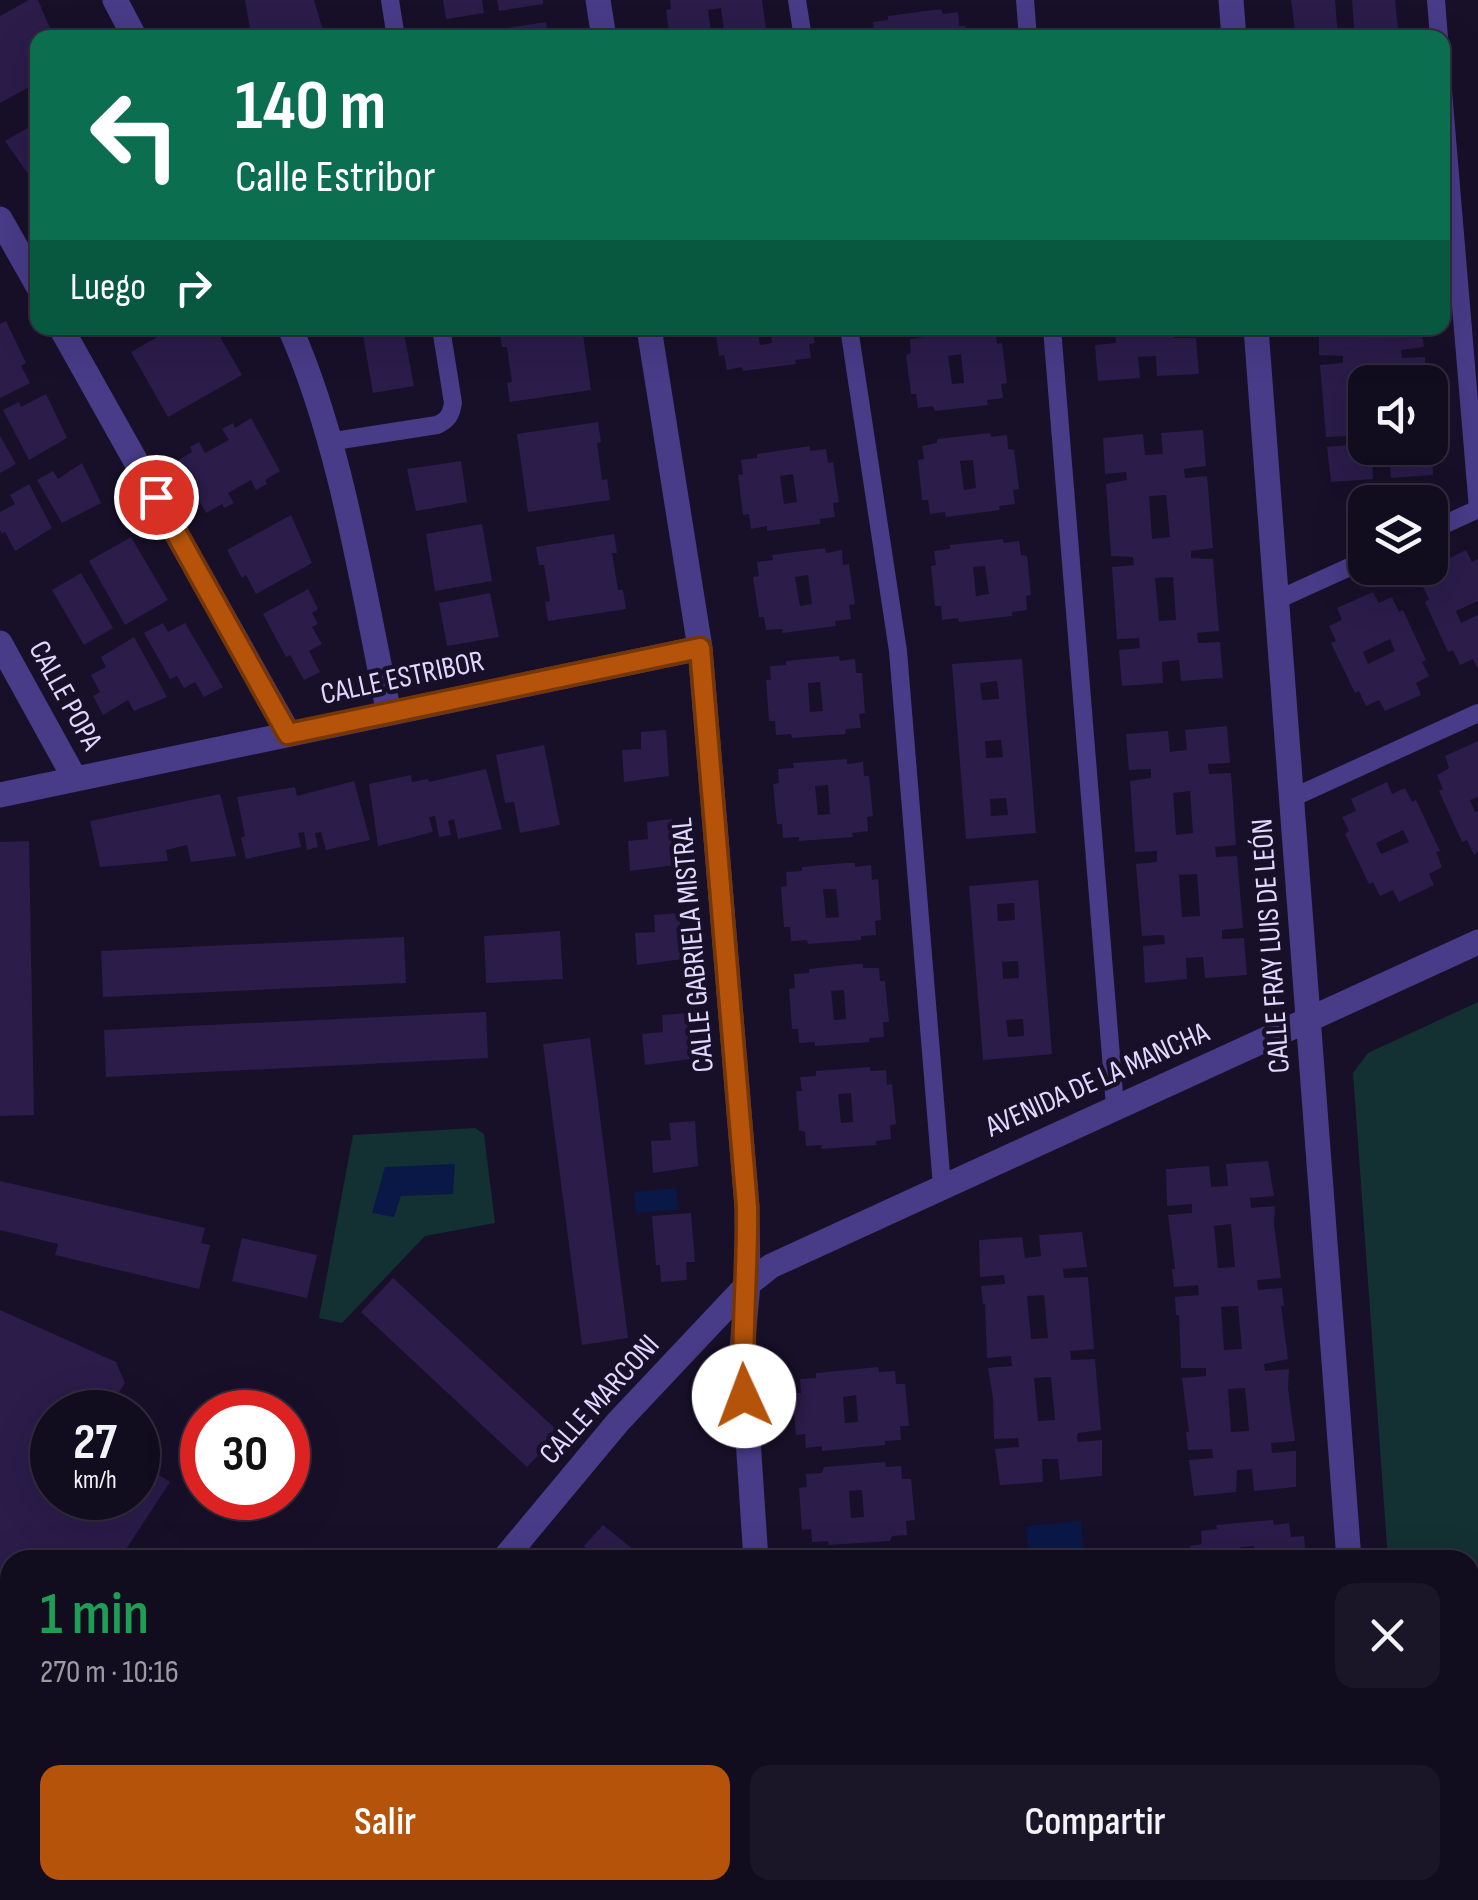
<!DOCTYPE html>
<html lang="es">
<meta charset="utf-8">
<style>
:root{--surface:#120c1f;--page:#1b1528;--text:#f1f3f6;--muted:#9c9ba4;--line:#312c3d;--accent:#b45309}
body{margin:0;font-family:"Sofia Sans Condensed",sans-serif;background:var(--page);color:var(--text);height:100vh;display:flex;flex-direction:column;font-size:38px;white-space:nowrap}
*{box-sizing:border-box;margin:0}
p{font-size:32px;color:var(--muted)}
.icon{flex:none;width:55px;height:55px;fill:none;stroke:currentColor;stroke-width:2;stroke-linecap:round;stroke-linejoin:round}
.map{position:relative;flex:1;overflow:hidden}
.drawer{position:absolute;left:0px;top:1550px;width:1480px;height:350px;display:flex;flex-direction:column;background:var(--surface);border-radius:30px 30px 0 0;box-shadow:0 10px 40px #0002,0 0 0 2px var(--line)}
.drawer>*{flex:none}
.guide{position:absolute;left:30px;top:30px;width:1420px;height:305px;border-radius:20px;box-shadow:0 10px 40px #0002,0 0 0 2px var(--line);background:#0b6e4f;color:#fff;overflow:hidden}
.controls{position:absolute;left:1348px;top:365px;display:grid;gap:20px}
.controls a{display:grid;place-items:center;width:100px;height:100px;border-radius:20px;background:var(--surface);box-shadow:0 10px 40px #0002,0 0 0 2px var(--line);font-size:50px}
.speed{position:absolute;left:30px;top:1390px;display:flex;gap:20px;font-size:50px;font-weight:700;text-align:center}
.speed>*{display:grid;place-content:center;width:130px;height:130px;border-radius:50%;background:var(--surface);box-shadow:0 10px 40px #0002,0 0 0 2px var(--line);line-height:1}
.speed small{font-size:25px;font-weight:400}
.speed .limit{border:15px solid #d22;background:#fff;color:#111}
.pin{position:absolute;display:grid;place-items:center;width:85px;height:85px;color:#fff;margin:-42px;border:5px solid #fff;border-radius:50%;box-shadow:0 2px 10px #0007}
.me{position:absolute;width:110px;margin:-55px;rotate:358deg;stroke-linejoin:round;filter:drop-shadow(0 0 8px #0008)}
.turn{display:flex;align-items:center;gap:35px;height:210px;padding:0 40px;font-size:45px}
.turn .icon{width:130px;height:130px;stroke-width:2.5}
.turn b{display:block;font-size:70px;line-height:85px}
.then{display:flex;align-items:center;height:95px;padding:0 40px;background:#0003;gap:20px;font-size:38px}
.round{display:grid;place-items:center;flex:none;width:105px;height:105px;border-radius:20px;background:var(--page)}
.overview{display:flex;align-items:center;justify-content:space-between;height:170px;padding:0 40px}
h1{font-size:60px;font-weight:600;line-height:75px;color:#1e9e55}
.primary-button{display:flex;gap:20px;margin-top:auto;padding:20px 40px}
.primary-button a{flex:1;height:115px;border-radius:20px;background:var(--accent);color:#fff;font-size:40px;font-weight:600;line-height:115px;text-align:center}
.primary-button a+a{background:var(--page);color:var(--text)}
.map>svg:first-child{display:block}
.green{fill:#133033}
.water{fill:#0a1847}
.building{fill:#2b1c4a;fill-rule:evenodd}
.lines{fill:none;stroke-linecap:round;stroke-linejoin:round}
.service{stroke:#483b88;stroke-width:18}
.pedestrian{stroke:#483b88;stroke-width:25}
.minor{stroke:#483b88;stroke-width:25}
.route-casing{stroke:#753606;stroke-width:25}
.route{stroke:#b45309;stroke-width:18}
.labels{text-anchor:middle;stroke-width:9;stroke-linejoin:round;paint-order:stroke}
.street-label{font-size:30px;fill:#e1d8ff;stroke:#181029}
</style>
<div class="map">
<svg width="1478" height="1900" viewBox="0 0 1478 1900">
<rect width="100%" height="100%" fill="#181029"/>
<path class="green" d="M1478 1002V1651L1470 1654V1560H1388L1353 1073 1368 1053Z
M475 1128 484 1134 495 1223 425 1236 342 1323 319 1318 353 1135Z
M1478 1724V1900H1415L1414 1890H1470V1727Z
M408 1890H498L510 1900H400Z
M517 1890H599L590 1900H529Z
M967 1890H1344L1345 1900H939Z"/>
<path class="water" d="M455 1164 453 1194 401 1196 394 1217 372 1213 385 1167Z
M676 1188 678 1210 636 1213 634 1192Z
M1081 1521 1085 1560H1029L1026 1526Z"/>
<path class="building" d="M29 0H38L54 38H38V82L0 103V16Z
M245 0H314L325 37 246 38 244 31 250 29Z
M443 0H482L484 13 446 19Z
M497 0H543V4L499 11Z
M670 0H762L767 37 725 38 721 8 708 10 712 38H670L666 10 671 9Z
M1291 0H1335L1338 38H1296Z
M1352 0H1395L1399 38H1355Z
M941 9 943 14 958 12 959 26H965L967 38H875L873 22 888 20V16Z
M546 22 548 38H503L502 29Z
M487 31 488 38H458V35Z
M38 115V175L31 178 5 141 31 126 28 120Z
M6 321 26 363 21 366 30 383 0 398V324Z
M173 328H215L242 375 168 417 131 352Z
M403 328 414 386 373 393 363 335Z
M499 328H582L591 390 510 402 507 383 512 382 507 347H502Z
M715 328H757L760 345 772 343 770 328H812L815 343 809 344 811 358 795 360 796 364 743 371 742 367 727 370 724 355 719 356Z
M965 328 995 330 997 344 1002 343 1007 383 1001 384 1003 398 987 400 988 405 935 411 933 406 918 408 916 394H911L906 355 911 353 910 339 925 337V333ZM961 354 964 383 952 384 948 356Z
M1094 328H1173L1174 338H1196L1199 374 1157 376 1156 356 1138 357 1140 378 1098 381 1095 345 1116 343 1115 333 1094 335Z
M1319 328H1361L1362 337 1379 336 1378 328H1421L1424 347 1401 350 1402 358 1425 357V382H1383L1382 375 1365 377V448H1432L1433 475 1391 478 1389 457 1372 459 1373 479 1331 482 1327 447 1350 445 1349 436 1326 437 1320 365 1343 363V356L1319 355Z
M46 394 67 438 29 460 3 410 19 402 21 407Z
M251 418 280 471 265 480 267 484 256 490 251 480 228 493 234 503 224 508 222 504 206 513 177 461 192 452 190 447 199 442 205 453 229 440 222 429 233 423 235 428Z
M598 422 601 442 597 443 602 480 607 479 610 500 528 512 517 434Z
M1203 430 1206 466 1184 469 1185 478 1207 476 1213 548 1191 551V558L1213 559 1219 631 1197 633 1198 643 1220 642 1223 678 1181 681 1179 660 1162 662 1163 683 1122 686 1119 650 1140 648 1139 638 1117 639 1112 567 1134 565 1133 557 1111 556 1106 484 1127 480 1126 472 1105 474 1103 438 1143 434 1145 455 1163 454 1161 433ZM1166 495 1170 537 1152 539 1149 496ZM1173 577 1176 620 1159 621 1155 578Z
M990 433 991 437 1007 435 1008 449 1014 450 1019 489 1013 490 1015 504 999 506 1000 510 946 517 945 512 930 514 928 500H922L918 460 924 459 922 446 937 443V439ZM973 460 976 488 964 490 960 461Z
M0 436 16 464 0 473Z
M810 446V451L826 449 828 463 833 462 839 502 833 503 835 517 820 519V524L767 531V526L751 529 749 514 743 515 738 475 743 474 741 460 757 458V454ZM793 474 797 502 784 504 780 476Z
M461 461 467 502 416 511 407 469Z
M82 463 101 503 62 523 37 480 53 471 58 479Z
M29 484 52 528 15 551 5 532 2 534 0 530V512L15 504 10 495Z
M291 515 312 563 256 594 246 575 242 578 227 550Z
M482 524 492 581 435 591 426 534Z
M614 534 617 553H612L618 590H623L626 609 548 621 545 602 550 601 544 565H539L536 547Z
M131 537 168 600 125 625 89 561Z
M1003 539 1004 543 1019 541 1021 555 1027 556 1031 595 1026 596 1027 610 1012 612V616L959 622 958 618 942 620 941 606H935L931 566 936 565 934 551 950 549V545ZM985 566 989 594 976 596 973 567Z
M825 548 826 553 842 550 843 565 849 564 855 604 849 605 851 619 835 621 836 626 783 633 782 629 766 630 764 617H759L753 577 759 576 757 562 773 560 772 555ZM808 575 812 604 800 606 795 577Z
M1466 550 1472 562 1478 559V601L1456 611 1461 623 1478 615V669L1473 659 1460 665 1453 650 1448 652 1425 602 1429 599 1422 585 1435 579 1431 567Z
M81 573 113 628 84 645 52 590Z
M308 589 318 609 312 613 318 624 312 627 322 644 309 651 320 672 304 680 290 655 286 657 263 614Z
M1373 592 1379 603 1392 597 1399 612 1403 610 1426 660 1422 662 1429 676 1416 683 1421 695 1385 711 1379 700 1366 706 1359 691 1355 693 1331 643 1336 641 1329 626 1342 620 1337 608ZM1390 639 1395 651 1368 664 1363 652Z
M490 593 499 637 447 646 439 603Z
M163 623 168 632 185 623 223 687 204 697 195 682 184 688 177 676 170 679 144 633Z
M134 637 167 697 134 711 128 700 103 715 93 696 100 692 91 675 106 667 101 657Z
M839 656 840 661 855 659 856 673H862L865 713 859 714 861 728 846 729 845 734 792 738 791 734 776 735 775 721H769L766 680H771L770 666 786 665V661ZM820 682 823 711 810 712 808 683Z
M1022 659 1036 833 966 839 952 664ZM997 681 999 699 982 700 980 683ZM1001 740 1003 757 986 758 985 741ZM1006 798 1008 815 991 816 990 799Z
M1227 726 1230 763 1208 764 1209 774 1231 773 1236 845 1215 847 1216 857 1237 856 1243 928 1222 930V939L1244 938 1247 975 1205 978 1203 957 1186 958 1187 979 1145 983 1143 946 1165 944 1164 935 1142 936 1136 864 1157 862V851L1135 852 1130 781 1151 778V769L1129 770 1126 734 1168 731 1170 752 1176 751 1187 750 1185 730ZM1190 791 1193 833 1176 835 1173 793ZM1197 874 1200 916 1182 917 1179 875Z
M666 730 669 776 624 782 622 750 641 749V732Z
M1478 741V797L1470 800 1475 812 1478 811V852L1474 855 1467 840 1462 842 1439 791 1443 789 1437 775 1449 768 1445 756Z
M544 745 560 825 520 833 514 802 505 803 496 755Z
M847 759V764L863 762 864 776H869L873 816 867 817 868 831 852 833 853 837 799 841V837L783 838 782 824H777L773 784 779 783 778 769 794 768 793 763ZM828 785 830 814 818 815 815 786Z
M486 769 502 829 458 839 454 819 448 821 451 835 439 837 435 816 429 817 433 832 378 846 369 784 411 775 412 782 428 779 429 782Z
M354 781 370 840 326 850 321 832 315 833 318 847 307 850 304 832 298 833 301 847 246 859 241 838 245 836 237 797 295 787 297 796Z
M1387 782 1392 794 1405 788 1412 802 1416 800 1440 851 1436 852 1442 867 1429 874 1434 885 1399 902 1393 890 1380 896 1373 882 1369 884 1345 834 1349 831 1342 817 1356 811 1351 799ZM1403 830 1409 842 1381 854 1376 843Z
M220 794 236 856 191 862 187 845 166 850 168 861 100 867 90 821Z
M672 819 676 865 630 871 628 841 648 839 647 822Z
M29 841 34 1115 0 1116V842Z
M845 863H855V867L871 865 872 880 878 879 881 920 875 921 876 935 861 936V940L808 944 807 940 791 941 790 927H784L781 887 787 886 786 872 802 871V867ZM823 889H836L839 917 826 918Z
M1038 880 1052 1054 983 1060 969 886ZM1014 903 1015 920 998 921 997 904ZM1018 961 1019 978 1003 979 1002 962ZM1023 1019 1024 1036 1008 1037 1006 1020Z
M679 913 683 959 637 965 635 933 655 932 654 915Z
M560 931 563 979 486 983 484 936Z
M404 937 406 983 103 997 101 951Z
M855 964H863V968H879L880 981H885L889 1022H883L884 1037 869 1038V1042L858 1043 815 1046V1042L799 1043 798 1029H792L789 989 795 988 794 974 809 973V969ZM844 990 846 1019 834 1020 831 991Z
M486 1012 488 1058 106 1077 104 1030Z
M687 1013 690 1059 645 1065 642 1034 663 1032 662 1015Z
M590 1038 628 1338 582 1345 543 1044Z
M870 1067V1071L886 1070 887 1085 892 1084 896 1124 890 1125 891 1139 876 1141V1145L822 1149 821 1145 806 1146 805 1132 799 1130 796 1091H802L800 1077 816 1076V1071ZM851 1093 853 1122 841 1123 838 1094Z
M695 1121 698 1166 653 1173 651 1141 671 1140 669 1123Z
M1268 1161 1274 1196 1250 1198 1251 1208 1275 1206 1274 1224 1281 1278 1257 1280 1258 1290 1282 1288 1284 1306H1281L1288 1359 1264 1364 1265 1371 1289 1369 1288 1388 1295 1441 1271 1443 1272 1453 1296 1451V1487L1254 1491 1252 1469 1237 1470 1236 1492 1194 1496 1189 1460 1213 1458 1212 1449 1188 1450 1186 1432H1189L1182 1378 1206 1376V1368H1181L1179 1315H1176L1175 1297 1199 1295 1198 1285 1174 1287 1172 1269H1175L1168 1215 1192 1213V1204L1167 1206 1166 1169 1209 1166 1211 1187 1228 1186 1226 1164ZM1231 1224 1235 1267 1218 1268 1214 1226ZM1238 1306 1242 1349 1224 1350 1221 1307ZM1245 1388 1249 1431 1231 1432 1228 1389Z
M0 1181 205 1228 201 1243 210 1245 199 1289 55 1255 58 1244 0 1230Z
M691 1213 695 1262H686L687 1280 661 1282 660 1265H656L652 1216Z
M1082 1232 1087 1267 1063 1269 1064 1278 1088 1277 1094 1349 1070 1351 1071 1360 1095 1359 1101 1430 1078 1433 1077 1437 1078 1442 1102 1440V1476L1060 1480 1058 1459H1042L1043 1482 1000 1485 995 1449 1019 1447 1018 1438 994 1439 993 1398 988 1368 1012 1366 1011 1356 987 1358 985 1304H983L981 1286 1005 1284 1004 1275 980 1277 979 1240 1022 1237 1025 1258 1041 1256 1039 1235ZM1044 1295 1048 1338 1031 1339 1027 1296ZM1051 1377 1055 1420 1038 1421 1034 1378Z
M242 1238 317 1255 307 1298 232 1281Z
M393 1278 560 1433 527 1467 361 1312Z
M0 1310 116 1362 125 1383 106 1412H52V1498H138V1461L170 1482 119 1560H10V1657L0 1648Z
M878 1367 879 1372 895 1371 896 1384H905L909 1426H900L901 1440 885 1441V1445L822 1451V1446L806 1448 805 1434 796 1435 792 1393H801L800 1379 816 1378V1373ZM856 1395 858 1422 845 1423 843 1397Z
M885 1462 886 1467 901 1466 902 1479H911L915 1520 906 1521 907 1535 892 1536 890 1541 829 1545 828 1541 812 1542 811 1529 802 1530 799 1488 807 1487 806 1474 822 1473 824 1467ZM862 1490 864 1517 851 1518 849 1491Z
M1273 1520 1274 1525 1289 1523 1291 1537 1304 1536 1306 1560H1255L1254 1546 1240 1547 1241 1560H1191L1190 1546 1202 1544 1201 1531 1217 1529 1216 1525Z
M603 1525 646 1560H593L596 1556 584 1546Z
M0 1781 10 1790V1840L0 1852Z
M102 1890H129L141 1900H94Z
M300 1890H385L390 1894 385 1900H292Z
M619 1890H703L710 1896 707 1900H610Z"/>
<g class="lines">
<path class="service" d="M390 0 396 38
M797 0 803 38
M1025 0 1028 38
M1436 0 1439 38
M1442 79 1478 509
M849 328 898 651 942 1186
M1052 328 1115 1106
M328 442 437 425C448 420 451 415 453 403L441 328
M1430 531 1478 509
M1277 600 1365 560
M1292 798 1478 713
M0 1681 10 1691"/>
<path class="pedestrian" d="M875 1900 904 1890"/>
<path class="minor" d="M115 0 135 38
M598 0 604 38
M1231 0 1234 38
M0 219 38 286
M61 328 289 734
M290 328C342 446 362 586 389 713
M649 328 700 648 747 1207 748 1284 742 1349 756 1560
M1256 328 1349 1560
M0 643 75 779
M0 795 700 648
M503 1560 618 1422 748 1284 771 1266 1478 942
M1470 1687 1478 1684
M780 1890 781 1900
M1374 1890V1900
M220 1900 228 1890"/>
</g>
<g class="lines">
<defs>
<path id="route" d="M156 497 288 734 700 648 747 1207C748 1270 741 1333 744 1396"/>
</defs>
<use href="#route" class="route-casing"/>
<use href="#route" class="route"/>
</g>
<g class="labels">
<g class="street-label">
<text transform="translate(402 677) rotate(-12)" y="10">CALLE ESTRIBOR</text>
<text transform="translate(66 695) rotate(61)" y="10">CALLE POPA</text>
<text transform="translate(692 945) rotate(-95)" y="10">CALLE GABRIELA MISTRAL</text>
<text transform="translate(1270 946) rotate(-94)" y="10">CALLE FRAY LUIS DE LEÓN</text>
<text transform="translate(1097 1079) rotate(-24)" y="10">AVENIDA DE LA MANCHA</text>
<text transform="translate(599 1399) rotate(-48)" y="10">CALLE MARCONI</text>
</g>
</g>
</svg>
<div class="controls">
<a><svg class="icon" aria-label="sound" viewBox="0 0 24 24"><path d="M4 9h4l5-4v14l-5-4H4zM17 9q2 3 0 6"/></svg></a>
<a><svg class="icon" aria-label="layers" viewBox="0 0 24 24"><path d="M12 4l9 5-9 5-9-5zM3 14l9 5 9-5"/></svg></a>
</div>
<div class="speed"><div>27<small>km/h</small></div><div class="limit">30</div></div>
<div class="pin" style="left:156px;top:497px;background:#d93025"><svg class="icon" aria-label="arrive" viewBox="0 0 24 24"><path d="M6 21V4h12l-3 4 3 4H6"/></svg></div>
<svg class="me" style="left:744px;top:1396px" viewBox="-20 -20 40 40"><circle r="19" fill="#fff"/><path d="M0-13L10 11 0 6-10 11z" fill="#b45309"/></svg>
<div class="guide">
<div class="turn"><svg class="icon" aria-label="left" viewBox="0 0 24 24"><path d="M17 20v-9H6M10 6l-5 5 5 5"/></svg><div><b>140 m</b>Calle Estribor</div></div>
<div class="then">Luego<svg class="icon" aria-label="right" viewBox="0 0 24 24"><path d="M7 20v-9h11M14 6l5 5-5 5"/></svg></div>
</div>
<section class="drawer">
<div class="overview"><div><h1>1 min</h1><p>270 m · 10:16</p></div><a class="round"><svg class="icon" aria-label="close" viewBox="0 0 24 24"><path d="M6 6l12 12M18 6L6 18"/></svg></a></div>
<div class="primary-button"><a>Salir</a><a>Compartir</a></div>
</section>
</div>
